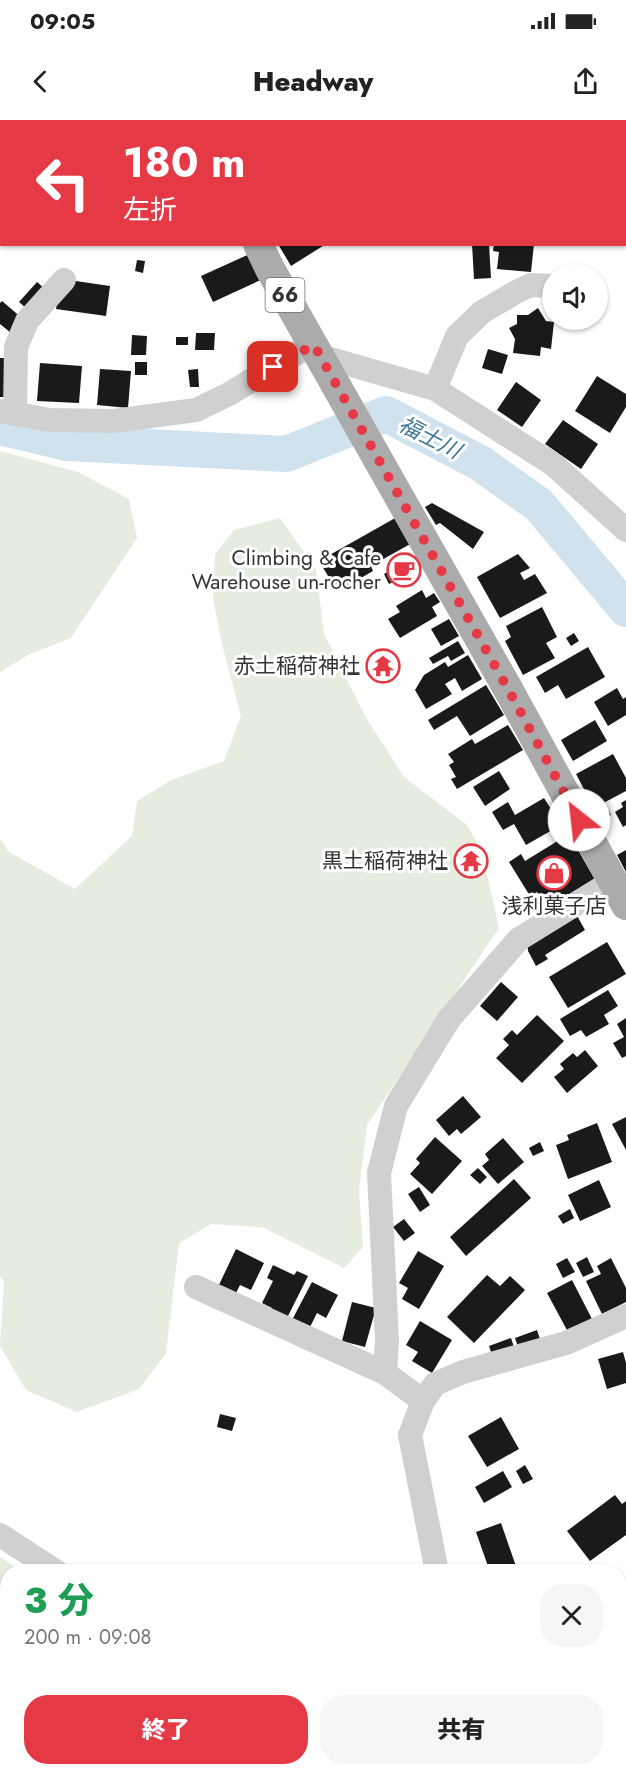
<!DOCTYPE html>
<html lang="ja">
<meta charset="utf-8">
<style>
:root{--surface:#fff;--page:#f6f6f6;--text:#222;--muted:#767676;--accent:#e63946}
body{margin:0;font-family:Jost,"Noto Sans JP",sans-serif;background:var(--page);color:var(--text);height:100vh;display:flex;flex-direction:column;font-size:22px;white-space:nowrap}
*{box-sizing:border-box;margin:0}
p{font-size:20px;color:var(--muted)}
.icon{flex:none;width:33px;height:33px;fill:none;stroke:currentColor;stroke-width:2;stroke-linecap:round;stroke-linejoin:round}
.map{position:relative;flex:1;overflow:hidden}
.panel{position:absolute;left:0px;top:1444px;width:627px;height:212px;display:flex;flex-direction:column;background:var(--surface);border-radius:24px 24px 0 0;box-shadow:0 2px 4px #0004}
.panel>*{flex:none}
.guide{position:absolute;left:0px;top:0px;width:627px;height:126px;box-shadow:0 2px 4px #0004;background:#e63946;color:#fff;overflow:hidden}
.controls{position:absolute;left:542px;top:144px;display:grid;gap:12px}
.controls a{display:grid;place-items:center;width:66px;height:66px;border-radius:50%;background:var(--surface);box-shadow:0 2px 4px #0004;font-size:30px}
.pin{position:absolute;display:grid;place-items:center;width:51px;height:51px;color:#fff;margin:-26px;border-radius:12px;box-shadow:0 3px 9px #0006}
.me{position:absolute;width:66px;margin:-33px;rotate:331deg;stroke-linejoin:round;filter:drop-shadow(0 0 4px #0008)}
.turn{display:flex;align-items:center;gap:21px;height:126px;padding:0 24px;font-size:27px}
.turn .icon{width:78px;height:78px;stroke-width:2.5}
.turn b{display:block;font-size:42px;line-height:51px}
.round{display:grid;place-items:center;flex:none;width:63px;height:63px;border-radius:24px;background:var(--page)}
.summary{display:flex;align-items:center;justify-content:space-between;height:102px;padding:0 24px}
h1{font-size:36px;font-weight:800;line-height:45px;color:#1e9e55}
.primary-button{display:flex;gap:12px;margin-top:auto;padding:12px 24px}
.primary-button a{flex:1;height:69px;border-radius:24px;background:var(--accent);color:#fff;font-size:24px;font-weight:800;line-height:69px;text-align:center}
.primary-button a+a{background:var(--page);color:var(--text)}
.status{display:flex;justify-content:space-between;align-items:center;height:42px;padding:0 30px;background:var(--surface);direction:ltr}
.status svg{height:16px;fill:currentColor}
header{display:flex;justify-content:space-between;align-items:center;height:78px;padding:0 24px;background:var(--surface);font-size:27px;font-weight:800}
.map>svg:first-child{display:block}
.green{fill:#e6ecdf}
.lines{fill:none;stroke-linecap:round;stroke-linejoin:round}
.river{stroke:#cfe2ee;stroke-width:36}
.building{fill:#1a1a1a}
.minor{stroke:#d0d0d0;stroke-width:24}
.major{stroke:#ababab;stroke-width:30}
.route{stroke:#e63946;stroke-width:10;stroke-dasharray:0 18}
.labels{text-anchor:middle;stroke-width:6;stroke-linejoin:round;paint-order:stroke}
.shield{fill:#fff;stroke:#707070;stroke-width:1.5}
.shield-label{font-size:20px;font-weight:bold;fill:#333}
.poi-label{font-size:21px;fill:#333;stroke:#fff;text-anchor:end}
.water-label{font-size:22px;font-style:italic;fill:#3f7597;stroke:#fff}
</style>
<div class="status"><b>09:05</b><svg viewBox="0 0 49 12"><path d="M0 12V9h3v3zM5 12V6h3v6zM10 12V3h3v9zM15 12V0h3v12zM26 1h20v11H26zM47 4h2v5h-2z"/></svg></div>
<header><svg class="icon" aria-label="back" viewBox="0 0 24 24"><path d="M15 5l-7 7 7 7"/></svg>Headway<svg class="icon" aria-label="share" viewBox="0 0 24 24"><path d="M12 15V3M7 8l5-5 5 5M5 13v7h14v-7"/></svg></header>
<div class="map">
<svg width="626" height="1655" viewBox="0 0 626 1655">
<rect width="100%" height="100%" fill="#fff"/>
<path class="green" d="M0 331 78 352 129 379 137 418 71 518 28 535 0 552Z
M280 398 316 449 324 514 364 594 403 656 467 705 482 731 499 808 367 1005 359 1070 363 1127 344 1148 262 1107 211 1104 179 1123 166 1233 139 1269 77 1292 26 1270 0 1226 4 1162 0 1156V719L9 732 75 769 132 716 137 681 171 660 224 641 241 596 223 528 213 479 215 434 234 410Z
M0 1437 23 1452H8V1648L50 1649 45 1655H0Z"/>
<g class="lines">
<path class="river" d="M0 307 67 323 286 334 386 294 480 343 539 385 626 489"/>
</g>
<path class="building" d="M278 124H326L291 146Z
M472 124H489L491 158 474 159Z
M494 124H534L531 152 497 149 499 132 493 131Z
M254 132 265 158 213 182 201 156Z
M137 140 145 141 143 153 135 151Z
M69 160 110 166 106 196 56 189 59 172Z
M37 162 45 169 27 189 19 182Z
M2 181 23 199 11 213 0 204V183Z
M538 188 546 201 554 202 551 229 541 227 540 236 513 233 515 219 509 208 517 204V195H528Z
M196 213H215L214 230H195Z
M132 215 147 216 146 235H131Z
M176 217H188V225H176Z
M488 229 508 235 502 254 482 248Z
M0 238H13L11 277H0Z
M135 242H147V255H135Z
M40 243 82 246 79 283 37 281Z
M100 249 131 251 128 288 97 285Z
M198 249 199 267H190L188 250Z
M597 256 626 274V287L610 313 575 291Z
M516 262 541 280 522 307 497 290Z
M563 300 598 324 581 349 545 324Z
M432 383 484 412 473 429 440 403 436 405 425 387Z
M397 397 412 423 371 446 373 451 347 466 343 461 334 466 319 441Z
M518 434 530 448 520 453 524 460 535 454 547 473 500 498 477 457Z
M418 435 424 445 389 464 384 454Z
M422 470 426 478 434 473 440 482 432 487 437 496 400 518 388 499 400 492 396 486Z
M542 487 557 517 546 523 555 538 523 555 505 521 511 517 506 506Z
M449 499 459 516 441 526 431 509Z
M574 513 579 521 571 526 566 518Z
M458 521 465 533 451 541 448 536 433 544 429 538Z
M588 527 605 557 566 579 558 565 545 573 536 557Z
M382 531 397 549 384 561 368 544Z
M468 535 482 559 462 571 455 558 445 564 452 574 426 589 415 570 424 555 445 542 448 547Z
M486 565 504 595 470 616 457 596 434 610 428 600Z
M617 568 623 579 626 577V595L608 606 594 582Z
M595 600 607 621 573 641 561 620Z
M508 605 523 630 457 669 451 659 456 657 449 645 454 642 448 634 472 619 475 624Z
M613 634 626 658V671L594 688 576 654Z
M499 651 510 669 485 686 473 667Z
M544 678 561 705 526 725 514 704 503 710 492 692 508 682 515 695Z
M626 680V705L623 707 615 692 623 687 621 683Z
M607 687 611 695 596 703 592 696Z
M569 714 598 765 549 794 537 772 530 776 509 742 521 734 525 741Z
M626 730V752L617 735Z
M575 792 585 810 545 835 548 839 536 846 528 831 527 821Z
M607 822 626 854 568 888 549 857Z
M501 862 518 877 497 901 480 886Z
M608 870 618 886 604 895 609 904 586 917 581 910 570 916 560 899Z
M537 895 564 921 522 963 496 938 509 925 503 919 512 910 517 915Z
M626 898V936L622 938 613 923 624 917 617 904Z
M585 930 598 946 567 973 554 957 564 949 560 944 573 933 577 937Z
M463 976 481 997 461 1014 457 1009 449 1016 436 1000Z
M626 997V1030L612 1004Z
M597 1003 612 1042 568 1059 556 1025 569 1020 567 1015Z
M435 1017 462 1041 432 1074 410 1054 420 1043 416 1039Z
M503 1018 524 1042 498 1064 482 1046 489 1040 485 1034Z
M540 1022 544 1031 533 1036 529 1028Z
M478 1048 487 1057 480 1064 470 1055Z
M514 1059 531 1078 466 1136 450 1117Z
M599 1060 611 1087 580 1101 568 1075Z
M419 1067 430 1085 420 1092 408 1074Z
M570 1089 574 1098 563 1104 558 1096Z
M404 1099 415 1113 404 1121 393 1107Z
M236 1129 264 1143 251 1170 240 1165 234 1177 217 1169Z
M418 1131 444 1146 419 1189 402 1179 408 1168 399 1163Z
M587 1137 594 1152 583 1157 576 1143Z
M567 1138 575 1152 563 1158 556 1144Z
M611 1138 626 1168V1182L602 1194 586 1161 601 1154 597 1146Z
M273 1145 294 1155 297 1151 308 1156 285 1202 269 1195 272 1188 262 1183 273 1161 267 1158Z
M487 1155 500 1166 510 1156 525 1170 474 1223 447 1197Z
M572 1160 592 1199 568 1212 547 1173Z
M312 1162 338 1175 326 1198 317 1193 309 1209 292 1200Z
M352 1182 376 1188 365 1227 342 1221Z
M420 1201 452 1220 432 1253 412 1241 418 1232 406 1225Z
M537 1210 541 1222 519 1230 515 1218Z
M511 1218 515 1230 493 1238 489 1226Z
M623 1232 626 1243V1263L607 1269 598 1239Z
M220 1294 236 1298 232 1311 217 1307Z
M501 1297 519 1329 487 1347 468 1316Z
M525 1345 533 1359 523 1364 516 1351Z
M503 1351 512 1367 484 1383 475 1367Z
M615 1375 622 1384 626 1381V1415L590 1441 567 1411Z
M501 1403 517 1449 508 1452H490L476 1412Z"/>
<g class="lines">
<path class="minor" d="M320 236 435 269 554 345 626 410
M435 269 457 216 482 192 516 172 531 165 552 166
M0 291 50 300 114 301 196 290 229 274 289 237 314 225
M15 293 16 227 27 201 64 160
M196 1167 385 1253
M423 1281 385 1253 387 1220 379 1053 396 986 449 899 519 819 613 761
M0 1415 57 1452
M437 1452 410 1315 423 1281 435 1264 463 1252 566 1223 626 1196
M504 1648 507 1655"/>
<path class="major" d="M197 0 198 2
M258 124 270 149 508 569 626 785"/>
</g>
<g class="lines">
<path class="route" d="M273 247 314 225 508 569 579 700"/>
</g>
<defs>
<symbol id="cafe-ring" viewBox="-11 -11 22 22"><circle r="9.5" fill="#fff" stroke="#e63946" stroke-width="1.5"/><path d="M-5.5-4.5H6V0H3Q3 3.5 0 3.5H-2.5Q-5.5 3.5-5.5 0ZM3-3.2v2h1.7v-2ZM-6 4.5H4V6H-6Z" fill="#e63946"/></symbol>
<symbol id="temple-ring" viewBox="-11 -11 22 22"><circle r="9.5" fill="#fff" stroke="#e63946" stroke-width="1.5"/><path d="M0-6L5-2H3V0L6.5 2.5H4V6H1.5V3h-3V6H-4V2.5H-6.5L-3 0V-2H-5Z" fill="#e63946"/></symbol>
<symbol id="shop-ring" viewBox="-11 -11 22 22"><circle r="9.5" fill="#fff" stroke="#e63946" stroke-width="1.5"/><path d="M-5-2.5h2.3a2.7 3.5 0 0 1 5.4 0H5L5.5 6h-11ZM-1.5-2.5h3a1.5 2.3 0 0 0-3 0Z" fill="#e63946"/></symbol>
</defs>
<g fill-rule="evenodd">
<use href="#cafe-ring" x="385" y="431" width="38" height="38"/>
<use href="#temple-ring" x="364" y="527" width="38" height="38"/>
<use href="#temple-ring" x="452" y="722" width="38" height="38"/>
<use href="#shop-ring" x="535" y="734" width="38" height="38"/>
</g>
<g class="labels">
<rect class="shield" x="265.5" y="158" width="39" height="34" rx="4.5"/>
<g class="shield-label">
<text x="285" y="182">66</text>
</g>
<g class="poi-label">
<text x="381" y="445">Climbing &amp; Cafe<tspan x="381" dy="24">Warehouse un-rocher</tspan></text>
<text x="360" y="553">赤土稲荷神社</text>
<text x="448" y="748">黒土稲荷神社</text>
<text x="554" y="793" text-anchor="middle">浅利菓子店</text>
</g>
<g class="water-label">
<text transform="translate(430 317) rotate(27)" y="8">福士川</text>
</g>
</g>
</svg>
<div class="controls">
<a><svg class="icon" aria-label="sound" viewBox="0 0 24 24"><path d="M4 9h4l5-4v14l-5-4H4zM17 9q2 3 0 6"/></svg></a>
</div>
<div class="pin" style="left:273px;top:247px;background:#d93025"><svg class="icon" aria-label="arrive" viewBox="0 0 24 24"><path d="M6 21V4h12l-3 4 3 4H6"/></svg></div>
<svg class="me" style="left:579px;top:700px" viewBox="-20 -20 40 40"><circle r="19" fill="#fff"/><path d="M0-13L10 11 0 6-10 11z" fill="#e63946"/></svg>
<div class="guide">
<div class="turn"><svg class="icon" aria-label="left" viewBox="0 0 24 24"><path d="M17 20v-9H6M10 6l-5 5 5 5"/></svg><div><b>180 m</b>左折</div></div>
</div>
<section class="panel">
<div class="summary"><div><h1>3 分</h1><p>200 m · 09:08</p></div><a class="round"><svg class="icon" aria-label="close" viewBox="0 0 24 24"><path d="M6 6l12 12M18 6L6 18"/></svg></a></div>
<div class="primary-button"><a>終了</a><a>共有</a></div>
</section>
</div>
